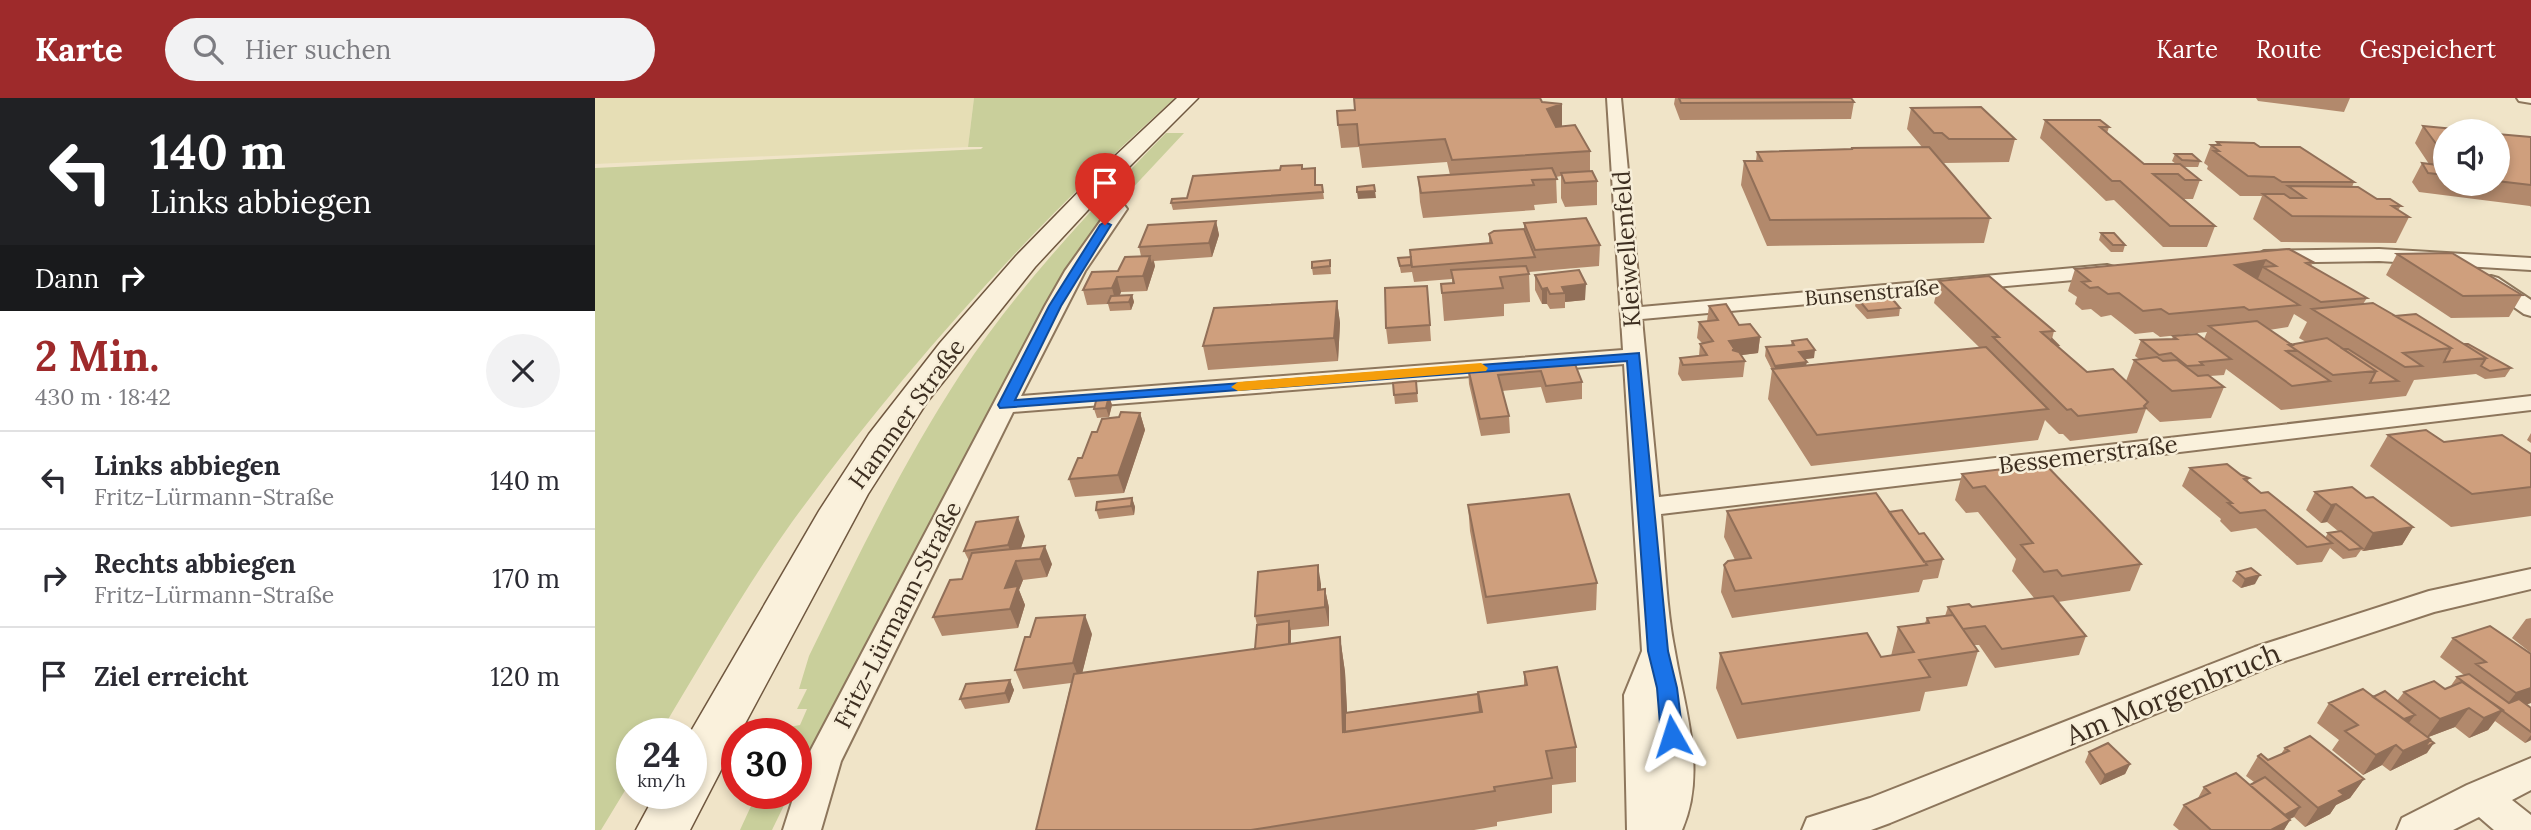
<!DOCTYPE html>
<html lang="de">
<meta charset="utf-8">
<style>
:root{--surface:#fff;--page:#f2f2f3;--text:#2b2b33;--muted:#7c7c81;--line:#e1e1e2;--accent:#9e2a2b}
body{margin:0;font-family:Lora,serif;background:var(--page);color:var(--text);height:100vh;display:flex;flex-direction:column;font-size:26px;white-space:nowrap}
*{box-sizing:border-box;margin:0}
p{font-size:23px;color:var(--muted)}
.icon{flex:none;width:38px;height:38px;fill:none;stroke:currentColor;stroke-width:2;stroke-linecap:round;stroke-linejoin:round}
.map{position:relative;flex:1;overflow:hidden}
.sheet{display:flex;flex-direction:column;background:var(--surface);width:595px}
.sheet>*{flex:none}
.top-card{background:#202124;color:#fff;overflow:hidden}
.fabs{position:absolute;left:1838px;top:21px;display:grid;gap:14px}
.fabs a{display:grid;place-items:center;width:77px;height:77px;border-radius:50%;background:var(--surface);box-shadow:0 4px 10px #0003;font-size:35px}
.speed{position:absolute;left:21px;top:620px;display:flex;gap:14px;font-size:35px;font-weight:700;text-align:center}
.speed>*{display:grid;place-content:center;width:91px;height:91px;border-radius:50%;background:var(--surface);box-shadow:0 4px 10px #0003;line-height:1}
.speed small{font-size:18px;font-weight:400}
.speed .limit{border:10px solid #d22;background:#fff;color:#111}
.pin{position:absolute;display:grid;place-items:center;width:60px;height:60px;color:#fff;margin:-72px -30px;border-radius:50% 50% 50% 0;rotate:-45deg;box-shadow:0 0 7px #0007}
.pin .icon{rotate:45deg}
.me{position:absolute;width:77px;margin:-38px;rotate:354deg;stroke-linejoin:round;filter:drop-shadow(0 0 5px #0008)}
.turn{display:flex;align-items:center;gap:24px;height:147px;padding:0 35px;font-size:32px}
.turn .icon{width:91px;height:91px;stroke-width:2.5}
.turn b{display:block;font-size:49px;line-height:60px}
.then{display:flex;align-items:center;height:66px;padding:0 35px;background:#0003;gap:14px;font-size:26px}
.round{display:grid;place-items:center;flex:none;width:74px;height:74px;border-radius:37px;background:var(--page)}
.overview{display:flex;align-items:center;justify-content:space-between;height:119px;padding:0 35px}
h1{font-size:42px;font-weight:700;line-height:52px;color:var(--accent)}
ul{padding:0;list-style:none}
li{display:flex;align-items:center;gap:21px;height:98px;padding:0 35px;border-top:2px solid var(--line)}
li div{flex:1}
li b{display:block;font-size:26px}
li em{font-style:normal}
header{display:flex;align-items:center;gap:42px;box-sizing:border-box;height:98px;padding:0 35px;background:var(--accent);color:#fff}
header strong{font-size:33px}
nav{display:flex;gap:38px;margin-inline-start:auto;font-size:24px}
.search{width:490px;height:63px;background:var(--page);display:flex;align-items:center;gap:18px;box-sizing:border-box;padding:0 24px;border-radius:38px;color:var(--muted);font-size:26px}
main{display:flex;flex:1;min-height:0}
.map>svg:first-child{display:block}
.farmland{fill:#e6deb5}
.green{fill:#c9cf9b}
.lines{fill:none;stroke-linecap:round;stroke-linejoin:round}
.minor-casing{stroke:#8d765c;stroke-width:4}
.secondary-casing{stroke:#6f573f;stroke-width:3}
.minor{fill:#faf1dc;fill-rule:evenodd}
.secondary{fill:#faf1dc;fill-rule:evenodd}
.wall{fill:#b2896c;fill-rule:evenodd}
.shaded-wall{fill:#916f58}
.building{fill:#cf9f7d;stroke:#916f58;stroke-width:2}
.route{fill:#1a73e8;stroke:#114b97;stroke-width:2}
.slow{fill:#f59e0b}
.labels{text-anchor:middle;stroke-width:5;stroke-linejoin:round;paint-order:stroke}
.far-street-label{font-size:21px;fill:#3d2e20;stroke:#f7eed8}
.street-label{font-size:24px;fill:#3d2e20;stroke:#f7eed8}
.near-street-label{font-size:28px;fill:#3d2e20;stroke:#f7eed8}
</style>
<header>
<strong>Karte</strong>
<div class="search"><svg class="icon" aria-label="search" viewBox="0 0 24 24"><circle cx="10" cy="10" r="6"/><path d="M15 15l6 6"/></svg>Hier suchen</div>
<nav><a>Karte</a><a>Route</a><a>Gespeichert</a></nav>
</header>
<main>
<section class="sheet">
<div class="top-card">
<div class="turn"><svg class="icon" aria-label="left" viewBox="0 0 24 24"><path d="M17 20v-9H6M10 6l-5 5 5 5"/></svg><div><b>140 m</b>Links abbiegen</div></div>
<div class="then">Dann<svg class="icon" aria-label="right" viewBox="0 0 24 24"><path d="M7 20v-9h11M14 6l5 5-5 5"/></svg></div>
</div>
<div class="overview"><div><h1>2 Min.</h1><p>430 m · 18:42</p></div><a class="round"><svg class="icon" aria-label="close" viewBox="0 0 24 24"><path d="M6 6l12 12M18 6L6 18"/></svg></a></div>
<ul>
<li><svg class="icon" aria-label="left" viewBox="0 0 24 24"><path d="M17 20v-9H6M10 6l-5 5 5 5"/></svg><div><b>Links abbiegen</b><p>Fritz-Lürmann-Straße</p></div><em>140 m</em></li>
<li><svg class="icon" aria-label="right" viewBox="0 0 24 24"><path d="M7 20v-9h11M14 6l5 5-5 5"/></svg><div><b>Rechts abbiegen</b><p>Fritz-Lürmann-Straße</p></div><em>170 m</em></li>
<li><svg class="icon" aria-label="arrive" viewBox="0 0 24 24"><path d="M6 21V4h12l-3 4 3 4H6"/></svg><div><b>Ziel erreicht</b></div><em>120 m</em></li>
</ul>
</section>
<div class="map">
<svg width="1936" height="732" viewBox="0 0 1936 732">
<rect width="100%" height="100%" fill="#f0e4c8"/>
<path class="farmland" d="M0 0H379L373 49 0 66Z"/>
<path class="green" d="M379 0H580C437 128 310 269 197 424 149 491 107 565 65 635H37V681L6 732H0V70L386 51 388 49H373Z
M571 35H589L503 127 284 522 201 681V635H191L194 629 205 627 212 611H202L212 591H204L214 558C261 462 307 366 365 277 423 188 497 111 571 35Z
M162 695H195L177 732H145Z"/>
<g class="lines">
<defs>
<path id="minor" d="M1012 0H1026L1046 209 1512 167 1519 169 1522 173 1519 177 1512 179 1047 221 1064 399 1936 298V312L1066 416C1070 461 1071 509 1080 554 1090 613 1112 674 1087 732H1032L1029 597 1047 553 1029 266 418 314 246 663 226 732H188L210 663 450 208 470 173 517 107H529L532 111 490 173 426 298 1028 252Z
M1922 0H1936V5L1924 3Z
M1784 151 1936 160V172L1784 163 1669 165 1659 159 1669 153Z
M1896 178 1903 180 1936 202V218L1929 216 1889 188 1886 184 1889 180Z
M1936 471V491L1839 514 1684 565 1295 725 1276 732H1207L1212 720 1275 700 1660 549 1834 493Z
M1936 660V692L1917 702 1936 717V732H1899L1884 719 1858 732H1802L1807 720 1872 687Z"/>
<path id="secondary" d="M582 0H603L518 85 440 169 332 304 273 396 145 635H142V641L95 732H41L61 695H96L95 635 224 413 274 336 345 245 421 158 502 75Z"/>
</defs>
<use href="#minor" class="minor-casing"/>
<use href="#secondary" class="secondary-casing"/>
<use href="#minor" class="minor"/>
<use href="#secondary" class="secondary"/>
</g>
<path class="wall" d="M1080 0H1256L1259 4 1256 21 1085 22 1079 6Z
M1661 0H1755L1749 14 1663 3Z
M947 4 967 6V28L995 53V74L1002 83V107L970 109 966 100V78L961 79 962 105 939 107 940 112 828 120 825 104 823 79 855 77 852 64 767 70 764 49 746 50 743 27Z
M1316 10 1420 41 1414 64 1349 65 1341 57 1395 120 1389 145 1172 148 1146 87 1149 63H1161L1162 54 1256 51V50L1327 49 1312 31Z
M1450 22 1514 29 1512 35 1549 66H1581L1577 63 1580 56 1605 63 1603 69H1589L1605 82 1598 101H1589L1620 128 1612 149H1568L1519 102 1511 103 1445 40Z
M1828 28 1850 33V86H1902V36L1936 39V109L1935 108 1824 94 1817 84 1827 65 1834 66 1820 45Z
M1622 44 1665 49 1759 84 1757 89 1782 101 1806 108 1803 112 1814 119 1801 145 1686 144 1658 121 1667 98H1645L1612 71 1613 68 1609 65 1616 47H1621Z
M720 70 721 87H727L729 101 578 112 576 105 707 71Z
M621 123 624 137 617 159 559 163 560 168 552 193 526 194 525 197H537L539 204 536 212 515 213 513 206 492 207 488 192 523 173 546 158 544 149Z
M929 125 1005 147 1004 168 934 174 935 204 909 206V218L849 223 846 186 857 185V181L819 184 817 174 806 175 803 160 816 159 894 145V136L929 131Z
M1506 135 1530 147 1528 154H1516L1504 142Z
M1694 151 1718 164 1716 168 1772 200 1768 206 1869 246 1916 270 1910 279 1890 281 1881 276 1819 282 1811 298 1686 312 1631 271 1629 277 1615 278 1629 289 1616 320 1565 324 1551 311 1542 335 1475 343 1468 336H1464L1450 322 1443 342 1216 368 1173 301 1177 272 1170 258 1171 249 1196 247 1197 243 1219 260 1209 261 1211 267 1385 250 1339 205 1344 183 1459 233 1457 241 1463 249 1492 274 1531 283 1539 262 1544 261 1540 258 1546 242 1577 241 1578 238 1609 241 1612 234 1565 239 1558 234 1540 236 1516 217 1506 219 1496 211 1487 212 1480 206 1482 199 1473 193 1480 171ZM1699 216 1712 224 1704 240 1711 244 1697 247 1674 232 1693 229Z
M1802 156 1927 197 1914 219 1856 220 1791 177Z
M735 162 736 176 718 177 717 170Z
M940 177 990 202 970 204V210L955 211 952 206H947L940 192Z
M832 188 836 243 793 246 791 230Z
M1262 200 1305 210 1304 218 1272 221 1260 208Z
M742 203 745 225 743 263 613 272 608 248Z
M1114 208 1165 239 1163 255 1146 257 1150 263 1148 279 1087 283 1083 276 1085 260 1104 258 1105 246 1107 245 1102 240 1104 224 1112 223Z
M978 261 987 284V301L951 305 946 289 907 293 914 318 915 335 886 338 874 286 873 270Z
M821 283 823 304 800 306 799 297Z
M514 298 517 307 514 319 502 320 499 311Z
M545 315 550 332 529 395 480 399 474 381 502 334 524 319Z
M1936 335V345L1932 342Z
M1793 337 1936 356V418L1856 429 1775 368Z
M1595 370 1646 377 1654 380 1653 383 1666 395 1730 440 1733 435 1743 433 1732 424 1726 425 1711 412 1720 394 1771 400 1818 429 1807 447 1768 453 1766 452 1761 459 1748 461 1735 450 1727 464 1702 467 1661 430 1636 434 1625 423 1626 421 1587 388Z
M1367 376 1546 466 1535 493 1463 504 1491 538 1484 557 1400 570 1384 547H1379L1383 553 1372 588 1330 594 1325 613 1142 641 1121 590 1125 555 1286 559 1296 558 1303 529 1330 525 1332 520 1350 518 1353 509H1377L1439 500 1417 473 1421 461 1383 414 1371 415 1360 402Z
M537 400 540 409 539 417 504 421 501 412Z
M873 407 1002 485 1001 512 892 526 875 433Z
M1132 413 1294 414 1324 436 1348 461 1343 480 1328 482 1324 494 1137 520 1126 494 1129 467 1140 462 1129 439Z
M430 438 426 450 457 466 452 479 428 482 424 492 430 507 423 530 347 538 338 519 367 481 374 463 369 453Z
M1642 474 1660 486 1646 490 1637 483Z
M726 486V492L730 491 734 510V528L696 532V546L745 539 750 574 752 614 883 596 929 587V574L981 649V684L957 687V715L902 724V728L879 732H441L476 585 428 591 420 572 497 536 487 575 660 551 662 527 660 518Z
M1936 520V555L1917 540 1931 521Z
M1858 540 1936 556V605L1931 606 1936 610V642L1930 645 1900 623 1893 632 1874 640 1860 629 1833 639 1835 642 1832 655 1795 673 1787 667 1768 677 1737 652 1744 642 1722 625 1734 605 1778 599 1802 603 1809 594 1850 591 1855 589 1862 579 1869 577 1845 559Z
M415 582 419 592 414 605 370 611 365 601Z
M1690 650 1769 681 1755 700 1741 707 1735 716 1710 729 1699 719 1695 721V722L1689 732H1584L1578 727 1589 707 1603 700 1609 689 1655 687 1659 684 1651 678 1663 658 1673 662 1686 656Z
M1494 654 1535 666 1530 676 1505 687 1490 664Z"/>
<path class="shaded-wall" d="M967 6V28L952 33V11Z
M780 93 781 100 763 101 762 94Z
M621 123 624 137 617 159 614 145Z
M555 158 557 165 558 161 560 168 552 193 548 178Z
M1671 162 1662 183 1640 167Z
M522 179 526 194 521 205 517 190Z
M991 186 990 202 970 204V195L967 189Z
M952 190V206H947V191Z
M537 197 539 204 536 212 534 204Z
M742 203 745 225 743 263 739 240Z
M1165 239 1163 255 1140 258 1134 243Z
M1220 252 1219 260 1203 262 1204 254Z
M1212 264 1210 272 1180 274V268Z
M514 298 517 307 514 319 511 310Z
M545 315 550 332 529 395 523 377Z
M537 400 540 409 539 417 536 408Z
M1741 406 1732 424 1726 425 1736 407Z
M423 419 430 438 421 464 428 482 424 492 430 507 423 530 415 511 410 490 420 465 413 447Z
M1818 429 1807 447 1768 453 1778 435Z
M450 448 457 466 452 479 445 461Z
M723 467 726 486V511L723 492Z
M1665 477 1660 486 1646 490 1650 481Z
M730 491 734 510V528L730 509Z
M490 517 497 536 485 584 478 565Z
M694 523 696 533 695 567 693 557Z
M745 539 750 574 754 650 748 634Z
M415 582 419 592 414 605 410 595Z
M1936 590V605L1909 614 1907 613 1921 595Z
M1874 610 1860 629 1831 640 1845 621Z
M1908 612 1893 632 1874 640 1889 620Z
M1820 617 1813 626 1808 621Z
M1936 637V642L1930 645Z
M1835 641 1829 650 1839 645 1832 655 1795 673 1808 653Z
M1801 647 1787 667 1768 677 1781 657Z
M1535 666 1530 676 1505 687 1510 677Z
M1769 681 1755 700 1741 707 1735 716 1710 729 1723 710 1744 693Z
M1705 709 1699 719 1672 732 1679 722Z
M1695 722 1689 732H1676Z"/>
<path class="building" d="M759 0H945L947 4 967 6 952 11 961 29 980 27 995 53 857 62 850 41 764 47 762 26 743 27 742 13 760 12Z
M1084 0H1256L1259 4 1086 5Z
M1386 9 1420 41H1354L1347 35H1339L1316 10Z
M1450 22H1505L1514 29H1505L1549 66H1585L1605 82H1590L1583 76H1558L1620 128H1575L1525 83H1517Z
M1828 28 1881 33H1850V58Z
M1902 36 1936 39V87L1902 83Z
M1622 44 1659 45 1665 49H1705L1759 84H1687L1679 79 1653 78 1619 53H1624L1616 47H1625Z
M1334 49 1395 120 1175 122 1149 63H1167L1162 54 1258 51 1256 50Z
M1580 56H1597L1605 63 1587 62Z
M1827 65 1850 68V77L1833 75Z
M707 67V71L720 70V87H727L728 94 576 105 577 101 592 100 598 78 685 72 686 68Z
M957 70 962 81 937 82 939 87 826 95 823 79Z
M997 73 1002 83 970 85 966 75Z
M779 87 780 93 762 94V89Z
M1693 88 1763 89 1782 101H1795L1806 108H1797L1814 119 1697 118 1668 96H1689L1695 100H1710Z
M991 120 1005 147 940 152 929 125Z
M621 123 614 145 544 149 553 127Z
M929 131 940 159 817 169 815 152 897 145 894 136 899 133Z
M1506 135H1519L1530 147H1518Z
M1694 151 1718 164 1711 165 1772 200 1726 204 1668 169 1681 168 1671 162 1640 167 1704 207 1654 212 1649 209 1574 216 1566 211 1548 213 1524 195 1513 196 1503 189 1495 190 1487 184 1495 183 1480 171Z
M1857 155 1927 197 1868 198 1802 156Z
M555 158 548 178 522 179 517 190 488 192 497 174 523 173 530 159Z
M816 159V167L805 168 803 160Z
M735 162V168L717 170V164Z
M931 168 934 176 905 179 908 190 847 195 846 186 859 185 856 172Z
M984 172 991 186 967 189 970 195 955 196 952 190 947 191 940 177Z
M1394 178 1459 233 1446 234 1492 274 1518 271 1553 304 1549 308 1551 310 1483 318 1476 311 1472 312 1398 239H1404L1344 183Z
M832 188 835 227 791 230 790 190Z
M537 197 534 204 513 205 516 198Z
M1294 197 1305 210 1273 213 1262 200Z
M742 203 739 240 608 248 619 210Z
M1778 205 1856 250 1808 255 1827 268 1810 269 1717 211Z
M1131 206 1144 227 1155 226 1165 239 1134 243 1140 252H1137L1144 254 1150 263 1088 267 1085 260 1112 257 1105 246 1118 243 1104 224 1123 222 1114 208Z
M1821 216 1891 260 1849 264 1856 250 1800 218Z
M1662 223 1697 247H1694L1701 252 1691 253 1735 283 1697 288 1614 228Z
M1602 236 1636 261 1605 264 1608 267 1592 268 1576 255 1564 257 1546 242 1582 241 1578 238Z
M1732 240 1781 273 1738 277 1694 247Z
M1212 241 1220 252 1204 254 1212 264 1180 268 1171 249 1199 247 1197 243Z
M1457 241 1463 247H1461L1456 243Z
M1869 246H1873L1916 270 1895 273 1886 268 1891 260Z
M1391 249 1453 311 1222 337 1177 271Z
M1748 251H1753L1803 283 1775 285 1781 273Z
M1562 259 1568 263 1582 262 1603 278 1613 277 1629 289 1577 293 1539 262Z
M978 261 987 284 951 288 946 273 903 277 914 318 885 321 873 270Z
M821 283 822 295 799 297 798 285Z
M514 298 511 310 499 311 502 299Z
M526 314 545 315 523 377 474 381 483 360H487L497 334H502L507 321 524 319Z
M1831 332 1849 344 1907 337 1936 356V389L1877 396 1793 337Z
M1450 366 1546 466 1467 478 1462 472 1449 474 1426 447 1438 445 1390 388 1378 390 1367 376Z
M1632 366 1646 377 1654 380 1649 381 1666 395 1673 394 1737 445 1712 449 1670 412 1645 415 1633 405H1637L1595 370Z
M1757 389 1771 400 1778 399 1818 429 1778 435 1741 406 1736 407 1720 394Z
M1281 395 1332 467 1140 493 1129 467 1133 463 1156 460 1132 413Z
M974 396 1002 485 891 499 873 407Z
M537 400 536 408 501 412 502 404Z
M1307 412 1324 436 1329 435 1348 461 1329 464 1294 414Z
M423 419 413 447 369 453 381 424Z
M1746 433 1767 450 1754 452 1733 435Z
M450 448 445 461 421 463 410 490 423 488 415 511 338 519 355 482 367 481 377 455Z
M723 467V492L730 491V509L660 518 663 474Z
M1656 470 1665 477 1650 481 1642 474Z
M1458 498 1491 538 1407 551 1390 528 1368 531 1353 509 1374 506 1377 509Z
M490 517 478 565 420 572 430 539H435L441 520Z
M1358 517 1383 553 1324 562 1335 579 1147 606 1125 555 1272 535 1286 559 1319 554 1303 529 1334 525 1332 520Z
M694 523V546L660 551 662 527Z
M1895 528 1936 556V590L1921 595 1881 566 1891 564 1858 540Z
M745 539 748 634 887 614 883 594 932 587 929 574 962 569 981 649 951 653 957 680 899 689 900 693 656 732H441L479 576Z
M1874 576 1914 605 1924 601 1936 610V634L1862 579Z
M415 582 410 595 365 601 371 586Z
M1839 583 1850 591 1867 584 1908 612 1889 620 1874 610 1845 621 1809 594Z
M1768 591 1835 641 1808 653 1801 647 1781 657 1750 633 1763 627 1734 605Z
M1790 593 1820 617 1809 621 1778 599Z
M883 596 885 614 750 634V615Z
M1715 638 1769 681 1744 693 1749 697 1723 710 1663 658 1666 656 1673 662 1694 653 1690 650Z
M1835 642 1839 645 1829 650Z
M1513 645 1535 666 1510 677 1494 654Z
M1641 675 1695 722 1676 732H1616L1589 707 1615 695 1609 689Z
M1670 679 1705 709 1690 717 1655 687Z"/>
<path class="route" d="M510 124 516 127 466 208 420 302 1044 255 1073 553 1082 590 1088 638 1084 644 1077 647 1069 644 1066 638 1062 590 1053 553 1032 263 405 310 403 307 454 208 505 127Z"/>
<path class="slow" d="M886 265 893 270 891 273 643 293 636 289 643 284Z"/>
<g class="labels">
<g class="far-street-label">
<text transform="translate(1277 195) rotate(-5)" y="7">Bunsenstraße</text>
</g>
<g class="street-label">
<text transform="translate(1032 151) rotate(-94)" y="8">Kleiwellenfeld</text>
<text transform="translate(312 316) rotate(-54)" y="8">Hammer Straße</text>
<text transform="translate(1493 357) rotate(-7)" y="8">Bessemerstraße</text>
<text transform="translate(303 517) rotate(-63)" y="8">Fritz-Lürmann-Straße</text>
</g>
<g class="near-street-label">
<text transform="translate(1578 596) rotate(-22)" y="10">Am Morgenbruch</text>
</g>
</g>
</svg>
<div class="fabs">
<a><svg class="icon" aria-label="sound" viewBox="0 0 24 24"><path d="M4 9h4l5-4v14l-5-4H4zM17 9q2 3 0 6"/></svg></a>
</div>
<div class="speed"><div>24<small>km/h</small></div><div class="limit">30</div></div>
<div class="pin" style="left:510px;top:127px;background:#d93025"><svg class="icon" aria-label="arrive" viewBox="0 0 24 24"><path d="M6 21V4h12l-3 4 3 4H6"/></svg></div>
<svg class="me" style="left:1077px;top:638px" viewBox="-20 -20 40 40"><path d="M0-17L14 15 0 8-14 15z" fill="#1a73e8" stroke="#fff" stroke-width="4"/></svg>
</div>
</main>
